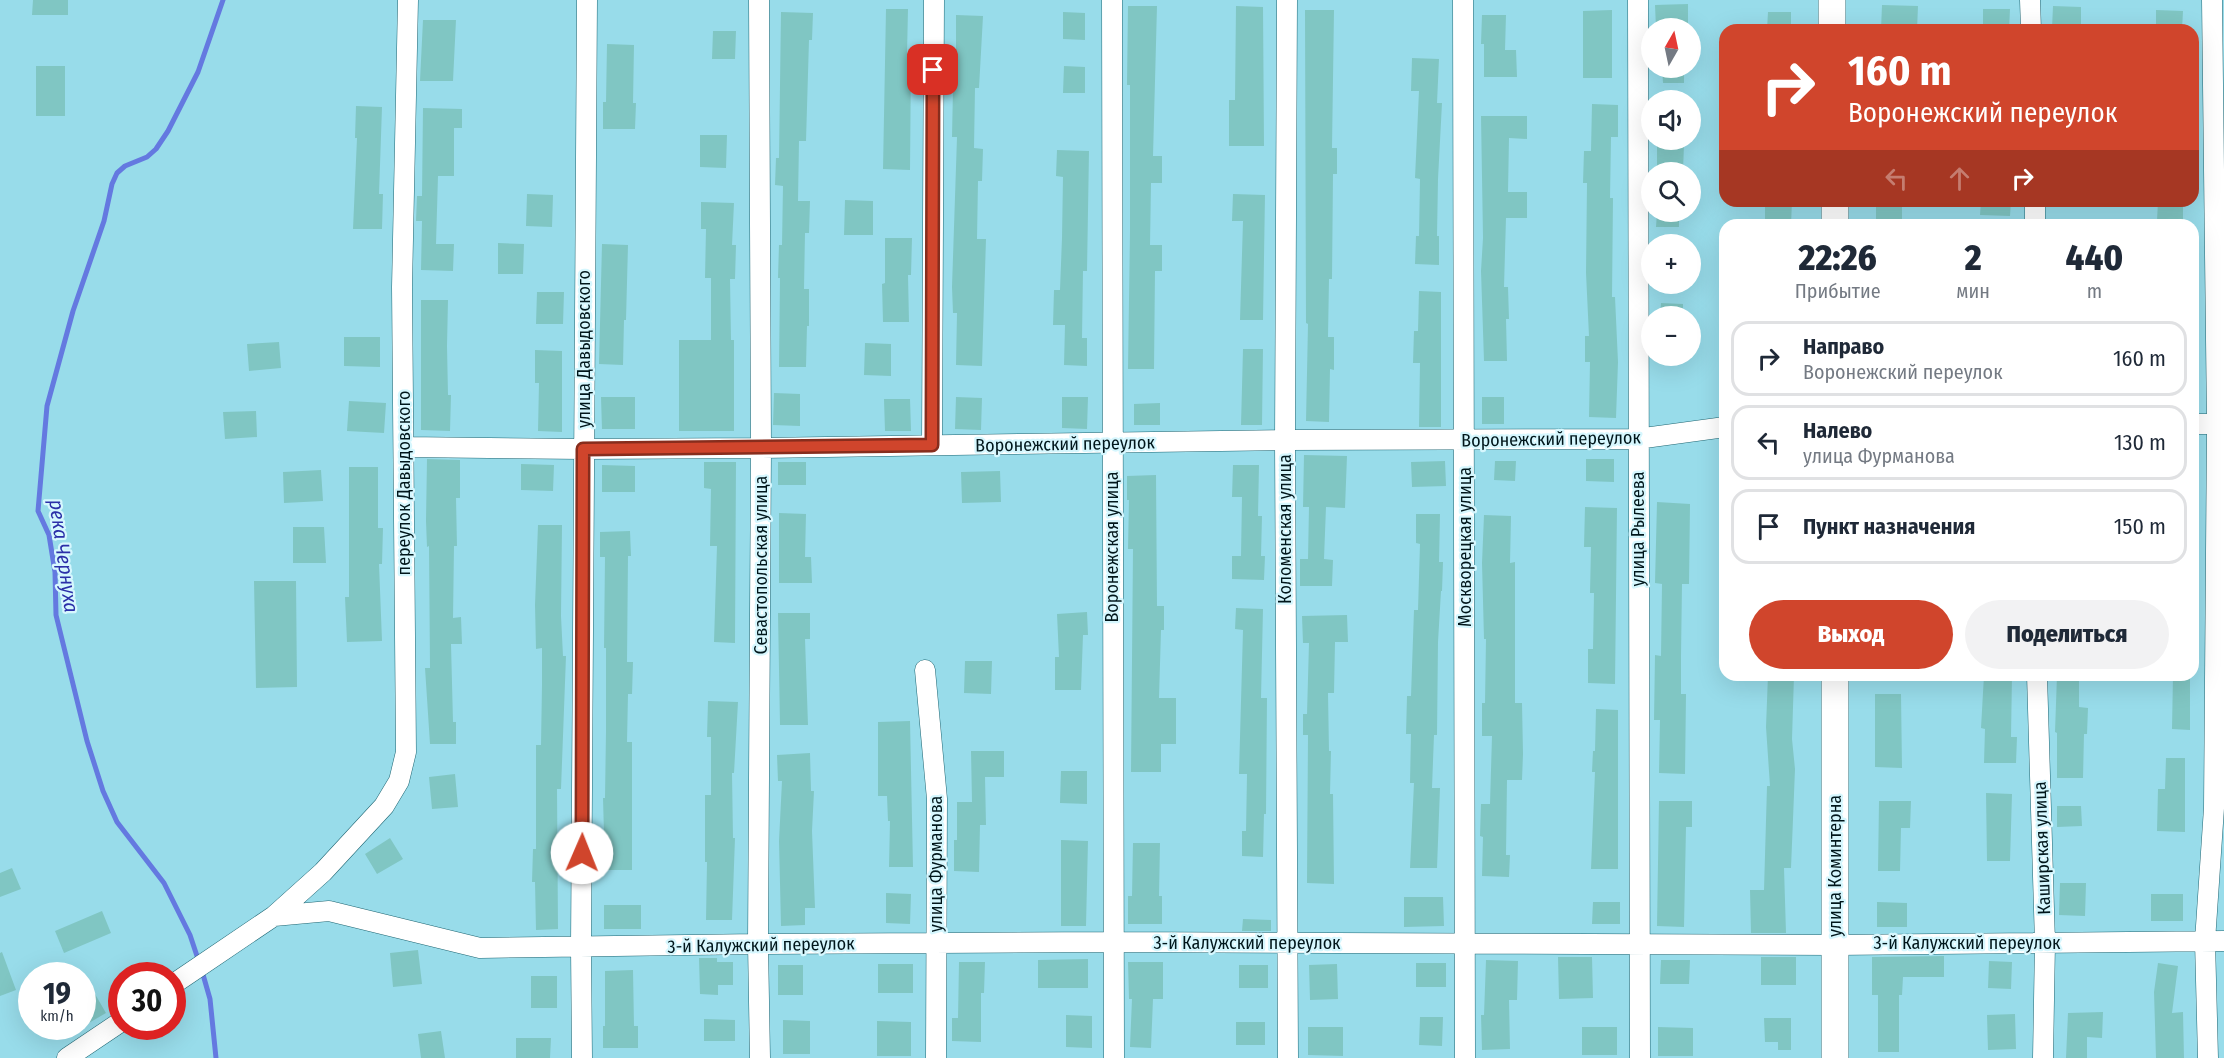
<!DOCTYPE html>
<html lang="ru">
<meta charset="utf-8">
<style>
:root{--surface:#fff;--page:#f2f2f3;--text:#1f2937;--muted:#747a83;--line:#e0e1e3;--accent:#d0452c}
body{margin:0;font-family:"Fira Sans Condensed",sans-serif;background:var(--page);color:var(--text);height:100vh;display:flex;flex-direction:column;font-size:22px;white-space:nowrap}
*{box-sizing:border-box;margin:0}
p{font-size:20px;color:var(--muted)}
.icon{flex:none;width:33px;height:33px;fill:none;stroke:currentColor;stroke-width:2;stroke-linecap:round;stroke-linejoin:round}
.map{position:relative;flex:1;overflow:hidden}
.drawer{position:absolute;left:1719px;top:219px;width:480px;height:462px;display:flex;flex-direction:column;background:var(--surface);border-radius:18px;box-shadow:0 6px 24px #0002}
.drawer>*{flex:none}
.guide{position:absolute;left:1719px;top:24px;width:480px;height:183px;border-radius:18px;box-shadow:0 6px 24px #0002;background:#d0452c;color:#fff;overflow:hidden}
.needle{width:39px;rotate:9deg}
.controls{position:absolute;left:1641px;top:18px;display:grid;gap:12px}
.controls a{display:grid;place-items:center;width:60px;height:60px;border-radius:50%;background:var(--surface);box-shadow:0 6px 24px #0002;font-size:30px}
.speed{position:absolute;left:18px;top:962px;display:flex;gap:12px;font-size:30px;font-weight:700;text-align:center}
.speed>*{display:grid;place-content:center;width:78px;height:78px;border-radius:50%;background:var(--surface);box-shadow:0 6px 24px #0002;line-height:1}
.speed small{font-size:15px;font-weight:400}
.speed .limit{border:9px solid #d22;background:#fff;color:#111}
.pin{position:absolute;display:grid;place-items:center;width:51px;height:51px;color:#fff;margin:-26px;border-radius:12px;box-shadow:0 3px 9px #0006}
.me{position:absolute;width:66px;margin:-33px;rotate:1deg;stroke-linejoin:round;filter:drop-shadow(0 0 4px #0008)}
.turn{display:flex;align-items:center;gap:21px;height:126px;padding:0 30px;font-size:27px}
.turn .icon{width:78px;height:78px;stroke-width:2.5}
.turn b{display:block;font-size:42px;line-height:51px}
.lanes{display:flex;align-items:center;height:57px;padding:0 30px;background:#0003;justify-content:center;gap:30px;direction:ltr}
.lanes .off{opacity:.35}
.eta{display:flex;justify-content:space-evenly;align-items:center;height:102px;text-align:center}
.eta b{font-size:36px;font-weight:800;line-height:42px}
.action{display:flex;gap:12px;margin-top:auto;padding:12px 30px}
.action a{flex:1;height:69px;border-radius:36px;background:var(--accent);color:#fff;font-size:24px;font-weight:800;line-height:69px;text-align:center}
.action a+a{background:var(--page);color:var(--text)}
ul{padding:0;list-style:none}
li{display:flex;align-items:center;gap:18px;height:75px;margin:0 12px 9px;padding:0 18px;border:3px solid var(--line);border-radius:18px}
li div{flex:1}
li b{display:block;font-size:22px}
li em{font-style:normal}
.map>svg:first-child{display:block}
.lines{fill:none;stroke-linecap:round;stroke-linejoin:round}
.stream{stroke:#6479e0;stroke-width:5}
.building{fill:#80c6c3}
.street-casing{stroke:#1f6673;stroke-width:21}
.secondary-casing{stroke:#1f6673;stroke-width:28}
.street{stroke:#fff;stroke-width:20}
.secondary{stroke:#fff;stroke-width:27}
.route-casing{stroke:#872d1d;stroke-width:15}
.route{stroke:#d0452c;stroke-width:10}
.labels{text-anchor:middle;stroke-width:4.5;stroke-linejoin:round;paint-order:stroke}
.street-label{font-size:18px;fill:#00161b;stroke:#d6f7fe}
.water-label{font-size:20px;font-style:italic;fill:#2b2fa8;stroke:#d6f7fe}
</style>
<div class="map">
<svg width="2224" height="1058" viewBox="0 0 2224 1058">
<rect width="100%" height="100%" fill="#98dcea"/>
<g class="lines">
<path class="stream" d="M199 962 190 935 164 883 117 822 103 791 87 741 56 615 55 572 49 535 38 511 47 406 73 311 104 221 112 184 117 173 125 166 147 157 156 149 168 131 198 72 223 0
M202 971 210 999 216 1058"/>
</g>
<path class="building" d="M33 0H68V15H32Z
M1688 4V28H1656L1655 5Z
M1882 5 1918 6 1917 30H1881Z
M1128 6H1157L1153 156H1162V183H1151L1150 245H1162V271H1155L1154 369H1128L1130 231V85H1127Z
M1236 6 1263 7 1264 146H1229V100H1235Z
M2053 6 2081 7V30L2052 29Z
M886 9H908L907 54H911L910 170 883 169Z
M1983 9H2010L2009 30H1983Z
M1305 10H1334L1332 148H1337V174H1333L1332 279H1329L1328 337H1334V370L1330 369 1329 422 1306 421 1308 324 1306 323Z
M1612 10V78H1583V11Z
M2156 10 2183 11 2182 30H2156Z
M781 12 813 13 812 40H809L806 141H799L798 201H810L809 233H805L804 289H809V326H807L806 367H779L780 278H778L779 245H782L783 186 775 185 776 158H779Z
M1063 12 1085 13V40L1063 39Z
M1768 12H1791V30H1767Z
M956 15 983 16 979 88H975L974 148 983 149 982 181H978L977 239H986L982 366 956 365 957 313H953L952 287 957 137H952L953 88H951V65H956Z
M1482 15H1506L1505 50H1516L1517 77H1484V44H1481Z
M423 20H456L453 81H420Z
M713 31H736L735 59H712Z
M607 44 634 45 633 103H636L635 129H603V102H606Z
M1412 58 1439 59 1437 103H1442L1438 179 1437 236H1439V265L1415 264 1416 236H1419L1420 179 1415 178 1419 91H1411Z
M36 66H65V116H36Z
M1064 66 1085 67V93H1063Z
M1662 68H1684V83H1663Z
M1592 104 1618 105V137H1611L1610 198H1613L1612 297H1615L1618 362 1616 418 1589 417 1590 362H1585V336H1589L1586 273 1587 183H1583L1584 151H1591Z
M356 106 382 107 379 194H383L382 229H353L357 138H355Z
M423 108 462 109V128H454V176H438L436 244H454L453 271 421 270 422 221H416L417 196H422Z
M1481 116H1527V139L1509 138 1508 192H1527V218H1506L1504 287H1508L1509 319H1506L1507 361H1484L1481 271 1483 238Z
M700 135H727L726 168 700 167Z
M1657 143 1684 144 1683 172H1657Z
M1057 150 1089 151 1087 271H1083L1082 338H1087V366L1064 365 1065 325H1053L1054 290H1060L1062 238 1063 177 1056 176Z
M527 194 553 195 552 227 526 226Z
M1233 194 1265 195 1263 320H1240L1243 221H1232Z
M845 200 873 201V235H844Z
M1765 201H1792L1791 225H1765Z
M1876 201H1902V225H1876Z
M1981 201H2011L2010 216 1980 215Z
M2158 201H2183V222L2157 221Z
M701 202 734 203 732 245H736L735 279H730L731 340H734V431H679V340H711V278H705L706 229H701Z
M1657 212H1679V227H1656Z
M885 238H912L911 275H908L909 322H883L882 284 885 283Z
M498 243 524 244 523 274H498Z
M602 244 628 245 626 320H624L623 365 599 364Z
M1419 291 1441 292V427H1419L1420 363H1413L1414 331H1418Z
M537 292H564L563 324H536Z
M421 300H448L447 346 448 395H451L450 431 421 430Z
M1661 303 1683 304V316H1660Z
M344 337H380V367L344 366Z
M279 342 281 368 249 371 247 344Z
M865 343 891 344V376L864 375Z
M1243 349H1263L1262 425H1241Z
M535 350 562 351V432L538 431 539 383H535Z
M774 393 800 394V426L773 425Z
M601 397H635V429H602Z
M956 397 982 398 981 430 955 429Z
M1062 397H1088L1087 429 1062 428Z
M1482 397H1504V424H1482Z
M884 399H910L911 431H885Z
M349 401 386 403 384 433 347 431Z
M1160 403V425H1134V404Z
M256 411 257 437 225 439 223 412Z
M1304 455 1347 456 1345 508 1326 507 1324 559 1333 560 1332 586H1300V559H1308L1309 507H1303Z
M427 459 460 460V498H456L457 546H454L453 618 461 617 462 644H451L453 722H456V744H430L425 668H430L429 546 427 547 426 521Z
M1586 459H1614V482L1586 481Z
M1445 461 1446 486 1412 487 1411 462Z
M1495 461H1516L1515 481 1494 480Z
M704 462H736L735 643 714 642 717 546H710L711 489 704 488Z
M778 462H806V485H778Z
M521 464 554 465 553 491 521 490Z
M602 465 635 466V492H602Z
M1233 465H1259L1258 516H1262L1261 556H1265L1264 580 1232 579V556H1241L1242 497H1232Z
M349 467H378V528H383L382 564H379L382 641 347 642 345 597H349Z
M321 470 323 501 284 503 283 472Z
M1000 471 1001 502 962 503 961 472Z
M1156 475 1157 606H1164V630H1161L1159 698H1176V744H1161V772H1131L1133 549H1128L1129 500H1127V476Z
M1657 502 1690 504 1689 584H1682L1681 656V694H1686L1685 774 1659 773 1660 720H1654L1655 655 1661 656 1662 584 1655 583Z
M1585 507 1617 508 1615 684 1588 683V649H1593L1594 593H1590L1591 547H1584Z
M779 513 806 514 805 557H811L812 583H779Z
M1416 514H1440L1439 562H1443L1442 591H1441L1438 642 1437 735H1434L1432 788H1440L1437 868H1410L1414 783H1410L1411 734H1406L1407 696H1411L1414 610H1418L1420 544 1416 543Z
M1484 515 1511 516 1510 563 1515 562V703H1522L1523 754 1522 780H1507L1506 855H1510L1509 877 1482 876 1483 837 1480 836 1481 804H1490L1492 736H1482V703H1485L1486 639H1484L1482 563Z
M538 525H562L561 616 563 656H566L561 789H557L558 929 536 930 535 882H532L533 849H536V745H541L542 685V648L536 649 535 605Z
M293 527H324L326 563H293Z
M630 531 631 556H628L627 662H633L632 694H628L627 742H632V870H605L603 798H605L606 732V648H604L605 557H600V532Z
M254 581H296L297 687 256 688Z
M1236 608 1263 609 1261 698H1267L1266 814H1264L1263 857 1242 856V831H1246L1247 774H1239L1243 630 1235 629Z
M1087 612 1088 635H1083L1081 690H1055V657H1059L1057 614Z
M778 613H810V639H805L808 725H780Z
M1347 615 1348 642H1335L1334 693H1328L1329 751H1331L1330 794H1333L1334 884 1307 883 1308 735H1303V714H1307L1309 643H1303L1302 616Z
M965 661H992L991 694 964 693Z
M1768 675H1794L1792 739 1795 769 1793 819 1791 868H1784L1786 933H1751L1750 890H1764L1767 786H1770L1766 727Z
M1984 675H2012L2011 737H2017L2016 763H1984L1985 729 1981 728Z
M2057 675H2079V707L2088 708 2087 734H2084L2083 778H2057V733L2055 732Z
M2173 675H2190V730L2172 729Z
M1875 694H1901L1902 768 1875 767Z
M708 701 738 702 734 773H732L733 838H735L732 920H706L707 862H705V795H711V737H707Z
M1596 709 1618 710V869H1591L1595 772H1592L1593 751H1595Z
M910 721 913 867H889L890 821H888L887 796H878V722Z
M971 751H1004V777H985L986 825H980L979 872 954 871V840H957V802H972Z
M810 753 811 791H814L812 831 815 908H805V925L781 926 779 841 782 781H778L777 755Z
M2166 758H2185V832L2157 831 2158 789H2165Z
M1061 771H1087V804L1060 803Z
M455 774 458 807 432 809 429 777Z
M1986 793 2012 794 2010 861H1987Z
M1659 801H1692V827H1686L1684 927 1657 926Z
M1879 801H1911L1910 828H1901L1900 871H1878Z
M2057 806H2081L2082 826 2057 827Z
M390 838 403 859 377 874 365 854Z
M1061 840 1088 841 1086 926H1061Z
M1133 843H1160L1159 896H1162V924H1128V896H1132Z
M12 868 21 889 0 897V873Z
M2060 883H2086L2085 916 2059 915Z
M886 893 911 894 910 924 886 923Z
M2151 894H2183V921H2151Z
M1404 897H1443L1444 926 1404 927Z
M1593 902H1620V924H1592Z
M1877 902 1907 903V927H1877Z
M604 905H641V929H604Z
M102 911 111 933 64 953 55 931Z
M1243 919 1271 920V931H1242Z
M418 950 422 984 393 987 390 953Z
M2 952 16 990 0 996V953Z
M1944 956V977H1903L1902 995H1899V1052H1878V995H1872V957Z
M1558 957H1592L1593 998 1559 999Z
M1761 957H1796V985H1761Z
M699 958H717V962H733V985H718V995L700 994Z
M1088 959V988H1038V960Z
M1486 960 1518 961 1517 1000H1509L1510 1049 1482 1050 1481 1015H1484Z
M1661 960H1690L1689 984H1660Z
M1989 961 2012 962 2011 989 1988 988Z
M959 962H985L984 993H981V1042L952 1041V1018H958Z
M1128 962H1163V999H1153L1151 1048 1130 1047 1132 999H1129Z
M1416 963H1446V987H1416Z
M2158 963 2178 966 2172 1013 2183 1012 2184 1058H2156L2154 992Z
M878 964H913V993H878Z
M1337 964 1338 999 1310 1000 1309 965Z
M778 965H803V995H778Z
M1239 965H1268V988H1239Z
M633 970 634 1026H638V1048H603V1026H605V971Z
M531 976H557V1008H531Z
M95 994 106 1013 82 1027V1001Z
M2103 1012 2102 1038 2087 1037V1058H2066L2068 1013Z
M2015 1014 2016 1049 1988 1050 1987 1015Z
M1066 1015 1092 1016V1048L1066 1047Z
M1420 1017H1443L1442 1046 1419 1045Z
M1764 1018H1791V1050H1778V1042H1765Z
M704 1019 735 1020V1041H704Z
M783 1020 810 1021V1054H783Z
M877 1021 911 1022V1056H877Z
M1236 1022H1265V1045H1236Z
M1308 1027H1343V1056L1308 1055Z
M1582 1027H1617V1055H1582Z
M1658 1027 1693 1028V1056H1658Z
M441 1031 445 1058H421L418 1034Z
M516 1038H551L550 1058H516Z"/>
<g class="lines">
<defs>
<path id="street" d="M759 0 761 448 758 944 760 1058
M1112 0 1114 1058
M1287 0 1285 440 1288 1058
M1463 0 1465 1058
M1638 0 1640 1058
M2030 0 2031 30
M2035 201V225
M2193 424H2224
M932 445 934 0
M405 447 583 449 761 448 1285 440 1637 439 1725 427
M925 670 937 799 936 1058
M2037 675 2045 943 2043 1058
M274 916 329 911 480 948 758 944 1113 942 1835 945 2224 941
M172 985 274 916 323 872 384 806 399 781 406 752 402 287 408 0
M67 1058 122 1021
M582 1058 581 948 587 0
M2208 1058 2205 941 2214 808 2217 424 2212 0"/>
<path id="secondary" d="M1832 0V30
M1835 201V225
M1835 675V1058"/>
</defs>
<use href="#street" class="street-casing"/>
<use href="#secondary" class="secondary-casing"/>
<use href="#street" class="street"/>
<use href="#secondary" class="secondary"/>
</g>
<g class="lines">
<defs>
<path id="route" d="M582 853 583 449 932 445 933 70"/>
</defs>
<use href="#route" class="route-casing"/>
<use href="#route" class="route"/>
</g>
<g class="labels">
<g class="street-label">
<text transform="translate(584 349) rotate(-90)" y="6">улица Давыдовского</text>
<text transform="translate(1551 439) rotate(-1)" y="6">Воронежский переулок</text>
<text transform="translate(1065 444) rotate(-1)" y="6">Воронежский переулок</text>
<text transform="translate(404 483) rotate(-90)" y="6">переулок Давыдовского</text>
<text transform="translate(1285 529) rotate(-90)" y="6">Коломенская улица</text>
<text transform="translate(1638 529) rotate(-90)" y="6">улица Рылеева</text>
<text transform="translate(1112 547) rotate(-90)" y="6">Воронежская улица</text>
<text transform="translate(1465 547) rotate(-90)" y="6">Москворецкая улица</text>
<text transform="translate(761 565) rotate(-90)" y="6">Севастопольская улица</text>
<text transform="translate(2042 848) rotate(-92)" y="6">Каширская улица</text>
<text transform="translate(936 864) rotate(-90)" y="6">улица Фурманова</text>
<text transform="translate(1835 866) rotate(-90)" y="6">улица Коминтерна</text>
<text x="1247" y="949">3-й Калужский переулок</text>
<text x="1967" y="949">3-й Калужский переулок</text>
<text transform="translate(761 945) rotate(-1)" y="6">3-й Калужский переулок</text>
</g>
<g class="water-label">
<text transform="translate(64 556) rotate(82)" y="7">река Чернуха</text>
</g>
</g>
</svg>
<div class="controls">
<a><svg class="needle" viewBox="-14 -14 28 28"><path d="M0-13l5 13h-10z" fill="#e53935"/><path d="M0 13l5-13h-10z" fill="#747a83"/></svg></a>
<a><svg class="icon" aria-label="sound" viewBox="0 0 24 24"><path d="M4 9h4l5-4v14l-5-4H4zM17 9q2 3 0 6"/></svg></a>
<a><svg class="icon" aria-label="search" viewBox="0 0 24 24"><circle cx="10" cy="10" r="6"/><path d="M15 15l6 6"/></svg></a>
<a>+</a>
<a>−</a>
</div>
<div class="speed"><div>19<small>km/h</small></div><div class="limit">30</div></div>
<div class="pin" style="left:933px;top:70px;background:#d93025"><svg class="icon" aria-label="arrive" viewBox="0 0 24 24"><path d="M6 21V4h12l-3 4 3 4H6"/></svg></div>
<svg class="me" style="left:582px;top:853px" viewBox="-20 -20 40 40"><circle r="19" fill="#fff"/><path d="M0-13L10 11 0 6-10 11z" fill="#d0452c"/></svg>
<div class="guide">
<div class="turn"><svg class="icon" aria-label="right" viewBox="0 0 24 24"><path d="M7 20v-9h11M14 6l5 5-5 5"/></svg><div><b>160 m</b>Воронежский переулок</div></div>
<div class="lanes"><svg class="icon off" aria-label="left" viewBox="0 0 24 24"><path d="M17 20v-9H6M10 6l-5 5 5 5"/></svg><svg class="icon off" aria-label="ahead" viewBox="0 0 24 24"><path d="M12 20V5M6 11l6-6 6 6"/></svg><svg class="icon" aria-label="right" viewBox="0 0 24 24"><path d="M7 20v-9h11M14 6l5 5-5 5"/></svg></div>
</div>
<section class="drawer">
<div class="eta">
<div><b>22:26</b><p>Прибытие</p></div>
<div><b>2</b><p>мин</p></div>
<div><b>440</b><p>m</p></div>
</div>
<ul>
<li><svg class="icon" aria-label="right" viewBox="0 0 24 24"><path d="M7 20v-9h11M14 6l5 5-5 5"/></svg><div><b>Направо</b><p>Воронежский переулок</p></div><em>160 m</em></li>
<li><svg class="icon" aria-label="left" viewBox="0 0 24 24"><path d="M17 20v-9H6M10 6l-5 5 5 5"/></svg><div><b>Налево</b><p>улица Фурманова</p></div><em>130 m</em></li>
<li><svg class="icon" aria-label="arrive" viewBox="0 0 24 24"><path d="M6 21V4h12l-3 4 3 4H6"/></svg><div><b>Пункт назначения</b></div><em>150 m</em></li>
</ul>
<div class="action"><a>Выход</a><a>Поделиться</a></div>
</section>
</div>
